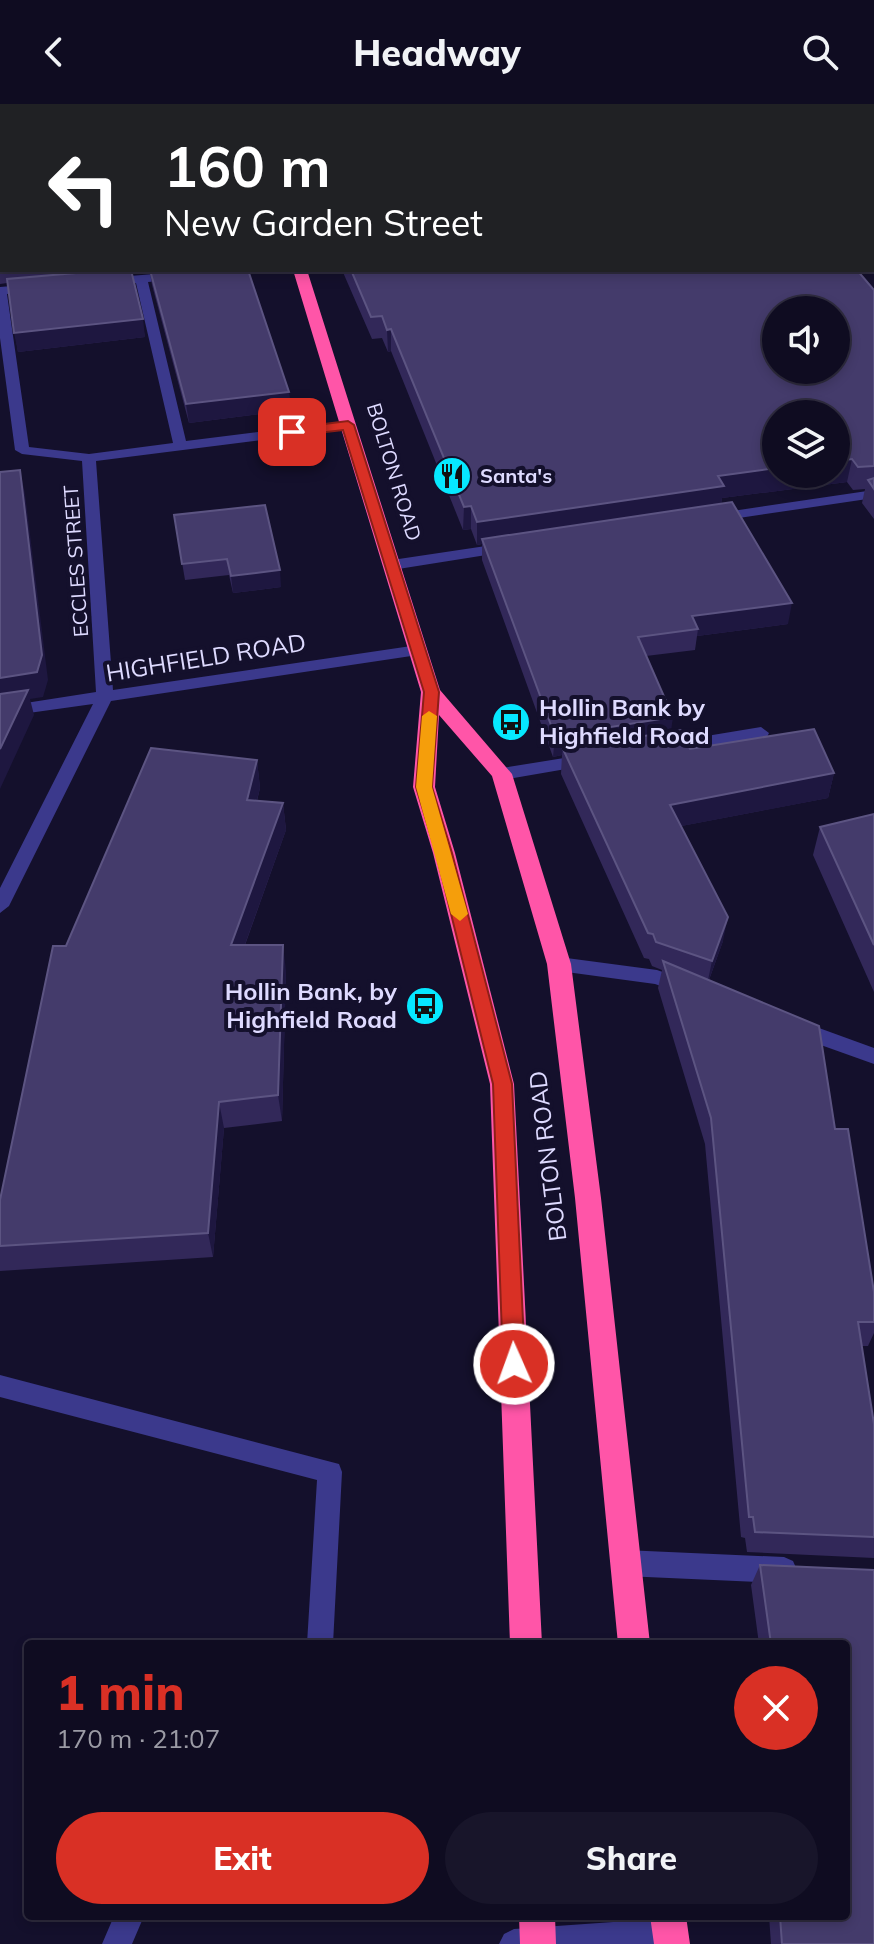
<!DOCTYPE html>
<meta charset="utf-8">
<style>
:root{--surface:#0f0c21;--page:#18152a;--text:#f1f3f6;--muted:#9b9ba5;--line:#2f2c3f;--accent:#d93025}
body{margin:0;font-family:Mulish,sans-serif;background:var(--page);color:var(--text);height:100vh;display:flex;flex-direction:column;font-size:30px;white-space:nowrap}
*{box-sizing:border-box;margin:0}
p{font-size:26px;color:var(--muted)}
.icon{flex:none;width:44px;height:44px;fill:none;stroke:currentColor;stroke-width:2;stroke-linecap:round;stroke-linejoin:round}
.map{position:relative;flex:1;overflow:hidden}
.side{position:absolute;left:24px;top:1536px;width:826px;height:280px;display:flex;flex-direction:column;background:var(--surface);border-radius:8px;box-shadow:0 4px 12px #0003,0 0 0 2px var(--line)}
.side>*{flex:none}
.hud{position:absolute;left:0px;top:0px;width:874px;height:168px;box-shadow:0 4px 12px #0003,0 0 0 2px var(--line);background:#202124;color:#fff;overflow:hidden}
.controls{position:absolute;left:762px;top:192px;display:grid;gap:16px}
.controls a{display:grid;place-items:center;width:88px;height:88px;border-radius:50%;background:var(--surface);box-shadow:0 4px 12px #0003,0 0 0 2px var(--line);font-size:40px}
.pin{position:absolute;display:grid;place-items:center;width:68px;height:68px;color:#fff;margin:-34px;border-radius:16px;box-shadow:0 4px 12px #0006}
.me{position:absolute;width:88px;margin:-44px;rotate:358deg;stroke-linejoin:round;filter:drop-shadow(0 0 6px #0008)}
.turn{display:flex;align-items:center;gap:28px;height:168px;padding:0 32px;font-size:36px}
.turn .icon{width:104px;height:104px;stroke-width:2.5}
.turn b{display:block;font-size:56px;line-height:68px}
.round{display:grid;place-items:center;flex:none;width:84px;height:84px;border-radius:42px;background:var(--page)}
.overview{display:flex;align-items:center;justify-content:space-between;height:136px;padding:0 32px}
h1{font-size:48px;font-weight:800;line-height:60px;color:var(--accent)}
.primary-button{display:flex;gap:16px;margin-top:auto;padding:16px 32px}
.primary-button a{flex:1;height:92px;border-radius:48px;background:var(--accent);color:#fff;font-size:32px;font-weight:800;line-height:92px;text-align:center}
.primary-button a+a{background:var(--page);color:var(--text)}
header{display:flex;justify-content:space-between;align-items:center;height:104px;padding:0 32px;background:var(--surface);font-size:36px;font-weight:800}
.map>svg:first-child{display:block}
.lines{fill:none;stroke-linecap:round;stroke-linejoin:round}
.minor{fill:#3b398c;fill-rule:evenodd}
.highway{fill:#ff55a8;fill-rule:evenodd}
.wall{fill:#322859}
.shaded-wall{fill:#1e1740}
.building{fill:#443b6b;stroke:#5c5482;stroke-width:2;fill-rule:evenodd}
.route{fill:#d93025;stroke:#8d1f18;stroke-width:2}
.slow{fill:#f59e0b}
.labels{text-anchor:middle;stroke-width:8;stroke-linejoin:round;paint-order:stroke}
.far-street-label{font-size:20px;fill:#dedaff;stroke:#14102c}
.far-poi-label{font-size:20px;font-weight:bold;fill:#dedaff;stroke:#14102c;text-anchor:start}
.street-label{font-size:24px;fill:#dedaff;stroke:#14102c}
.poi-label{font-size:24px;font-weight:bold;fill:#dedaff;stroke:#14102c;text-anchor:start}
</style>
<header><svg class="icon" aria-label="back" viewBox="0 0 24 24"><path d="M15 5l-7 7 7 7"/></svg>Headway<svg class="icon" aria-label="search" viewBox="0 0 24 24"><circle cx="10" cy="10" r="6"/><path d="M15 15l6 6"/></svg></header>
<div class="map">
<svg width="874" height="1840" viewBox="0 0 874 1840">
<rect width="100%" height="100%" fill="#14102c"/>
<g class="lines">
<path class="minor" d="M178 168 182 169V175L148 178 186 337 348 317 355 321 348 325 96 357 113 586 418 541 426 546 418 551 111 597 9 802 0 809V784L93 600 0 613V603L96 588 82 357 22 350 15 346 0 234V183L35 180 41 184 35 188 7 190 29 343 89 350 173 339 136 179 106 182 100 178 106 174Z
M874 386V394L712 418 705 414 712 410Z
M506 439 514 444 511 447 392 466 384 461 392 456Z
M761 623 769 629 767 633 664 651 655 645 664 639Z
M589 650 595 652 598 656 595 660 502 676 493 670 502 664Z
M559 853 657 866 691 878 694 883 691 888 684 890 655 880 559 867 552 865 549 860 552 855Z
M797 916 874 944V960L790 930 787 924 790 918Z
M0 1271 339 1360 342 1368 333 1540H307L317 1376 0 1293Z
M624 1446 784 1453 793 1457 797 1466 793 1475 784 1479 624 1472 615 1468 611 1459 615 1450Z
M114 1812H144L132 1840H102Z
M670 1814 680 1819 685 1829 679 1840H499L504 1830 514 1825Z"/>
<path class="highway" d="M242 0H254V2H242Z
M293 166H307L440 586 512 670 571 860 601 1094 650 1540H618L575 1094 547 860 492 672 439 611 435 683 455 749 514 980 542 1540H510L490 980 433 749 413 683 421 588Z
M519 1812H555L556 1840H520Z
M650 1812H686L690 1840H654Z"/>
</g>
<path class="wall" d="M0 0 2 2V166H248L289 288 290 306 189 319 152 181 150 169 132 170 145 233 18 248 7 179 0 180Z
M342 166H857L874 186V415L862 399 865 385 853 386 847 378 722 394 721 400 788 520 697 532 695 546 646 552 671 627 690 645 834 669 828 694 681 722 723 837 709 876 835 1025 874 1188V1229L868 1242H862L874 1320V1454L747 1448 745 1434 741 1433 705 1040 658 884 662 866 652 862 649 855 644 854 561 670 562 651 553 653 482 456V440L477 441 471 425 463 426 391 247 388 248 382 234 372 235Z
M174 411 281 483 233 489 229 471 185 476Z
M257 656 260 684 257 697 283 699 286 726 245 841 286 867 282 1017 224 1024 213 1153 0 1167V1096L66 842Z
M874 710V888L813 751 820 723Z
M760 1461 874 1466V1840H771L769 1812H846V1540H759L751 1481Z"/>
<path class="shaded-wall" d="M874 96V107L872 116V97Z
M143 215 145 233 18 248 14 229Z
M391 225V247L388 248 387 226Z
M289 288 290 306 189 319 186 300Z
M852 355 847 378 722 394 720 405 482 435V440L477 441V418L718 372 776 364V370H836V357Z
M20 366 25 390 48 576 43 593 30 595 34 611 0 685V574Z
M471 402V425L463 426 464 403Z
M280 466 281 483 233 489 231 472Z
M792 499 788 520 697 532 698 525 692 512Z
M673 613 670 634 563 645 562 651 553 653 555 632Z
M257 656 260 684 250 723 247 696Z
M834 669 828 694 666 725 670 701Z
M283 699 286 726 235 868 231 841Z
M728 813 723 837 707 881 712 857Z
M283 841 286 867 282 1017 278 991Z
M219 998 224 1024 213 1153 208 1129Z"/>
<path class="building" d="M0 0H190V2H2V159H0Z
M435 0H653L655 2H414Z
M111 166H131L143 215 14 229 7 175Z
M150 166H248L289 288 186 300Z
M351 166H857L874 186V362L858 363 852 355 836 357V310H776V364L718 372 724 382 477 418 471 402 464 403 391 225 387 226 382 212 371 213ZM776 206H836V266H776Z
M20 366 42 551 37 568 0 574V368Z
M874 374V385L868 376Z
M732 398 792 499 692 512 698 525 638 533 673 613 555 632 482 435Z
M265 401 280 466 231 472 227 455 182 460 174 411Z
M28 586 0 645V590Z
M814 625 834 669 670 701 728 813 712 857 656 838 653 830 648 829 563 645 681 626 690 645Z
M151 644 257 656 247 696 283 699 231 841H283L278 991 219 998 208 1129 0 1142V1096L53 842H66Z
M874 710V841L820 723Z
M663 857 819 922 835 1025H848L874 1188V1218H858L874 1320V1433L755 1428 753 1413H749L711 1014Z
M760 1461 874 1466V1840H782L780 1812H846V1540H771Z"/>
<path class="route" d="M348 317 354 321 439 588 432 683 452 749 512 980 525 1260 522 1267 514 1270 506 1267 503 1260 493 980 436 749 416 683 424 588 343 326 292 332 286 328 292 324Z"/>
<path class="slow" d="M429 607 437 612 432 683 468 810 460 817 451 810 416 683 422 612Z"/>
<defs>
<symbol id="restaurant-disc" viewBox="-11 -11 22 22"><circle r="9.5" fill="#06e8ff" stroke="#14102c"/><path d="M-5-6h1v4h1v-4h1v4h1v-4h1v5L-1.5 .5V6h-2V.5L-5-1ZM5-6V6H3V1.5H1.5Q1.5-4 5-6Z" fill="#111"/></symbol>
<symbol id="bus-disc" viewBox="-11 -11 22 22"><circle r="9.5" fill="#06e8ff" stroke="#14102c"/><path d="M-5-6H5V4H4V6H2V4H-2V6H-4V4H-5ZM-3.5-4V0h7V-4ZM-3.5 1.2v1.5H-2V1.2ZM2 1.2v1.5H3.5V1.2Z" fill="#111"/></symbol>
</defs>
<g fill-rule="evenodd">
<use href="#restaurant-disc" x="430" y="350" width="44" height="44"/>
<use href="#bus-disc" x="489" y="596" width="44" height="44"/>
<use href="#bus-disc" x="403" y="880" width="44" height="44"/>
</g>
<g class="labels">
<g class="far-street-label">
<text transform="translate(394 368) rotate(73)" y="7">BOLTON ROAD</text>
<text transform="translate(76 457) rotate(-94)" y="7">ECCLES STREET</text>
</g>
<g class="far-poi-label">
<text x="480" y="379">Santa's</text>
</g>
<g class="street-label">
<text transform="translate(206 554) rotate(-9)" y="8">HIGHFIELD ROAD</text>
<text transform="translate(548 1052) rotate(-97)" y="8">BOLTON ROAD</text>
</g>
<g class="poi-label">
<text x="539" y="612">Hollin Bank by<tspan x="539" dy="28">Highfield Road</tspan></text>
<text x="397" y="896" text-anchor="end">Hollin Bank, by<tspan x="397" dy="28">Highfield Road</tspan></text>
</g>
</g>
</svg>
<div class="controls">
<a><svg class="icon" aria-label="sound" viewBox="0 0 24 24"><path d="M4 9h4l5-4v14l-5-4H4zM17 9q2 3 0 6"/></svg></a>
<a><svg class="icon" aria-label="layers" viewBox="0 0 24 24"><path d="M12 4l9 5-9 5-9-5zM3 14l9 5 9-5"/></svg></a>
</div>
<div class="pin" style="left:292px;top:328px;background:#d93025"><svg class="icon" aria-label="arrive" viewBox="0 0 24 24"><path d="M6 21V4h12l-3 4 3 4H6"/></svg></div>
<svg class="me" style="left:514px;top:1260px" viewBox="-20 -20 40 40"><circle r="17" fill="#d93025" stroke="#fff" stroke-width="3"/><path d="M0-11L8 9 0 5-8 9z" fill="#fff"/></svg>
<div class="hud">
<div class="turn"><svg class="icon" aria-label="left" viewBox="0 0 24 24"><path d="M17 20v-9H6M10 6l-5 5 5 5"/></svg><div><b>160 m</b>New Garden Street</div></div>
</div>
<section class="side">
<div class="overview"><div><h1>1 min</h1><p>170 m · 21:07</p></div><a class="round" style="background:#d93025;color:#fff"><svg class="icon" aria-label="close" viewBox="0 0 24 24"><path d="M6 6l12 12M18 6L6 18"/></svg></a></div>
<div class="primary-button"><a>Exit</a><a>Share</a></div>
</section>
</div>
